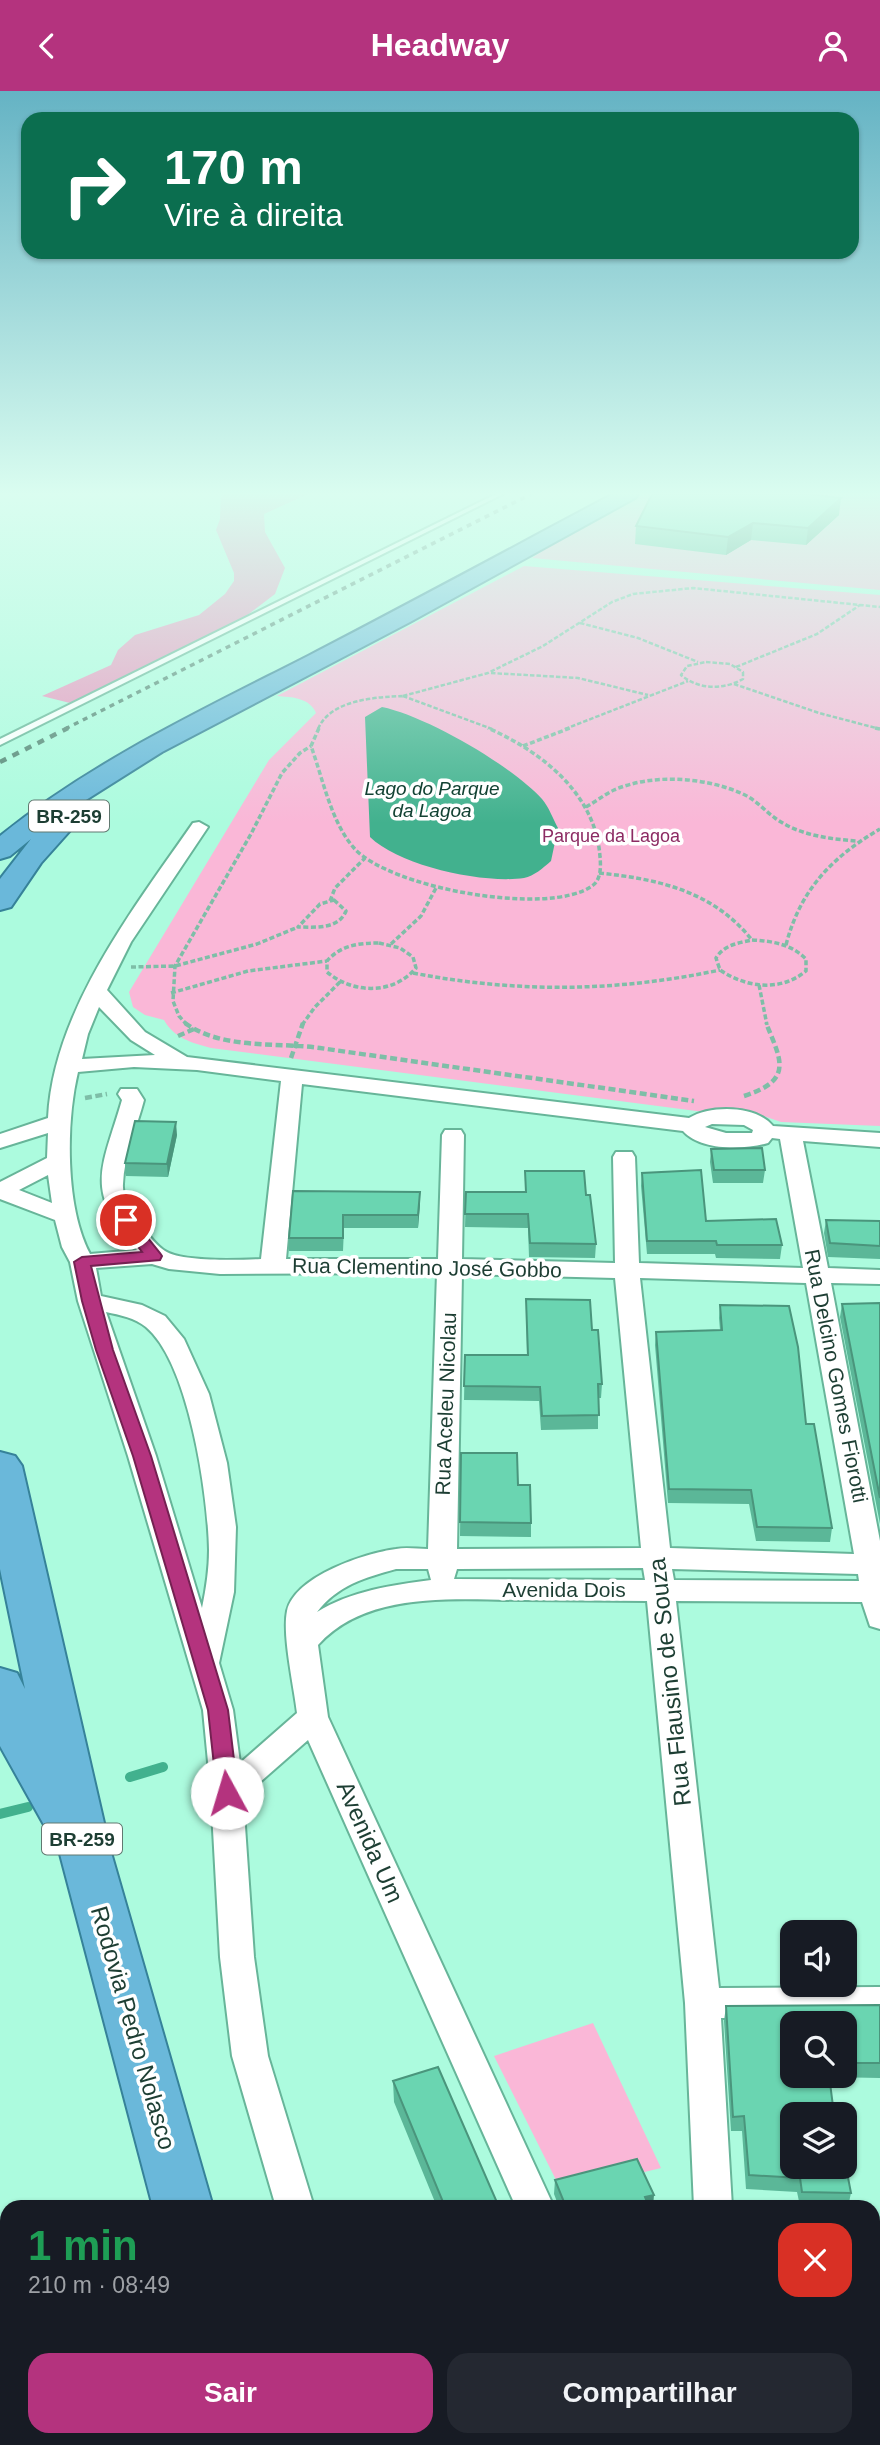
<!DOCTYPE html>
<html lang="pt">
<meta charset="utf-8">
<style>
:root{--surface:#171b24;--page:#242831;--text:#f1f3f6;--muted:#9ea1a6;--accent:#b4337e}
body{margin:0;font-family:Arial,sans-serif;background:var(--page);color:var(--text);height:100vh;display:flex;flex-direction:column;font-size:26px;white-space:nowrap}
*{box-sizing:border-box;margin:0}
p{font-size:23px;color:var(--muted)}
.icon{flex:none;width:38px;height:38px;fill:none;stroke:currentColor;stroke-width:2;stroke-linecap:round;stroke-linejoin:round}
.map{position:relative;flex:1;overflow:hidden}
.sheet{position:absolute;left:0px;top:2109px;width:880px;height:247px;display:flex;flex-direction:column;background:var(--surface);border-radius:21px 21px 0 0;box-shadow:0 2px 5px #0004}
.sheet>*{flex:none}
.top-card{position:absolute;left:21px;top:21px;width:838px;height:147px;border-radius:21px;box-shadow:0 2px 5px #0004;background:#0b6e4f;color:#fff;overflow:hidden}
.tools{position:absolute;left:780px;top:1829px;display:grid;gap:14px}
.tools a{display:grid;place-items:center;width:77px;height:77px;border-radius:14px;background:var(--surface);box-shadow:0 2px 5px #0004;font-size:35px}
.pin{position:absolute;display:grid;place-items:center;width:60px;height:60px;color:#fff;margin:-30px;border:4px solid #fff;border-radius:50%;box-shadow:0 2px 7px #0007}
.me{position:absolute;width:77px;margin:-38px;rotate:354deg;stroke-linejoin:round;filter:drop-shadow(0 0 5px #0008)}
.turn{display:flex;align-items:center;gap:24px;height:147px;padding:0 28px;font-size:32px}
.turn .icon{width:91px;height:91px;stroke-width:2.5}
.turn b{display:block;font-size:49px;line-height:60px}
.round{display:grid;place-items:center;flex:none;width:74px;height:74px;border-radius:21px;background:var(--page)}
.overview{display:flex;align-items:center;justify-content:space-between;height:119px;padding:0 28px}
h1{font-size:42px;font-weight:600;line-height:52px;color:#1e9e55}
.button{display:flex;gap:14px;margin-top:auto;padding:14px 28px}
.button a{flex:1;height:80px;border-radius:21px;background:var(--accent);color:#fff;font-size:28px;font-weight:600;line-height:80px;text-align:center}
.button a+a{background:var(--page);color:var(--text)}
header{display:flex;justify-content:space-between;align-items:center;height:91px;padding:0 28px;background:var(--accent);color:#fff;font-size:32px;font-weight:600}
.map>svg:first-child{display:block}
.green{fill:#fab7d7}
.forest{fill:#e995bf}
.water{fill:#42b18e}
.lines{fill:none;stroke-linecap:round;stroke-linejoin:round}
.stream{stroke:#42b18e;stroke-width:10}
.service-casing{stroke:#67b599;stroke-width:4}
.minor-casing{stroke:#67b599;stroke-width:4}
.trunk-casing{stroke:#368299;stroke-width:4}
.path-far2{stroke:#7ebea7;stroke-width:2.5;stroke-dasharray:4.5 2;stroke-linecap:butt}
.path-far1{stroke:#7ebea7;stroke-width:3.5;stroke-dasharray:5 2.5;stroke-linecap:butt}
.path{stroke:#7ebea7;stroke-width:4.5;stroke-dasharray:7 3.5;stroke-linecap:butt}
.service{fill:#fff;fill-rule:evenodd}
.minor{fill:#fff;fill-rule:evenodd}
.trunk{fill:#6ab8da;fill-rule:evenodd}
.rail-far1{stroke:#548675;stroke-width:3.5;stroke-dasharray:5 5;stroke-linecap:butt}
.rail{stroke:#548675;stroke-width:4.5;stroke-dasharray:7 7;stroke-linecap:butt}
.wall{fill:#5bb798;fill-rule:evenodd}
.shaded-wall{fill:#4a957c}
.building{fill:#6ad5b1;stroke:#4a957c;stroke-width:2}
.route{fill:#b4337e;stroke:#752152;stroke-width:2}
.labels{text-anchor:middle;stroke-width:7;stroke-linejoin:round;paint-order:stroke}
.far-park-label{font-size:18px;fill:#8c2b63;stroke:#fff}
.far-water-label{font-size:19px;font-style:italic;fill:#124233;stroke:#fff}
.shield{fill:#fff;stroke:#617870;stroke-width:2}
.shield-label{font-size:19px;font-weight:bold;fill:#1d3e33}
.street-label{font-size:21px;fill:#1d3e33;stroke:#fff}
.near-street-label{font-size:24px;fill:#1d3e33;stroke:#fff}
</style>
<header><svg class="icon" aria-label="back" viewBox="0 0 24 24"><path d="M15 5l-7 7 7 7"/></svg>Headway<svg class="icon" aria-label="person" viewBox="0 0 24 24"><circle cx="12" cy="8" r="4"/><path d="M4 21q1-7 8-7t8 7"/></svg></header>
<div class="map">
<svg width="880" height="2354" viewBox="0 0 880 2354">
<rect width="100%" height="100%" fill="#acfbde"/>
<path class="green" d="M643 403H880V499L532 467 567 443Z
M524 475 880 504V1035L781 1031 746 1019 704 1021 211 957C192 952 174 947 164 929L145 924 133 916 129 901 269 669 316 622C310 607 292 606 277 605Z
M593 1932 661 2077 562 2101 494 1965Z"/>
<path class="forest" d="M221 403H308L264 423 265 441 285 477 275 503 225 541 78 614 42 605 111 574 118 559 135 544 199 524 225 503 234 490V482L216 439 220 428Z"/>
<path class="water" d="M382 616C426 625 511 674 542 708 549 716 553 728 558 737L551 770C543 777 534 785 524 787 483 793 400 775 370 746L365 626Z"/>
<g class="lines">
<path class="stream" d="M130 1686 163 1676
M0 1723 28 1716"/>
<defs>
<path id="service" d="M496 403H503L0 654V648Z"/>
<path id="minor" d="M199 731 208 736 131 851 107 899 145 941 187 966 689 1027C711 1014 756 1014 773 1035L880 1042V1056L803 1050 828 1177 880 1179V1193L831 1192 880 1450V1538L870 1535 862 1511 676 1510 719 1897 880 1896V1926L721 1927 732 2116H694L685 1912 647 1510C605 1510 564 1509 523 1509 457 1509 367 1499 318 1554L328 1626 554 2116H516L308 1649 243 1706 254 1866 268 1965 314 2116H276L232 1965 220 1866 211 1702 203 1619 128 1365 78 1210 70 1171 62 1156 55 1129 0 1108V1091L47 1067 48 1042 0 1057V1043L48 1027C53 920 134 817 193 732ZM99 916 131 949 155 964 82 968 88 943ZM134 976 197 979 281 990 261 1168C240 1169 182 1171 165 1160 154 1153 144 1138 137 1128 130 1117 122 1105 123 1093 124 1065 137 1036 144 1009L137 998H121L118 1003 122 1009C102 1078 83 1099 137 1159L90 1163C65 1116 66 1031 78 981ZM302 993 683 1040C701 1060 744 1059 768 1052L772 1047 780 1048 803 1177 639 1172 635 1066 632 1061H616L613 1066 615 1172 462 1168 464 1044 461 1039H445L442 1044 438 1168H286ZM712 1033 744 1034 753 1039 752 1042H726L705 1036ZM48 1084 52 1112 19 1099ZM152 1173 169 1178 220 1183 437 1182 428 1458C418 1458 406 1456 396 1458 365 1462 295 1485 287 1520 282 1544 294 1596 297 1622L240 1672 233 1619 219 1572 234 1501 236 1436 227 1372 209 1303 184 1248 165 1225 142 1214 101 1205 96 1177ZM462 1183 615 1187 641 1457 457 1458ZM640 1187 806 1192 854 1463 670 1457ZM106 1221C120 1224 135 1227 146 1236 189 1272 208 1404 209 1459 209 1478 206 1498 202 1517L156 1365ZM643 1477 645 1489 454 1488 457 1478ZM396 1478H428L431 1489C392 1494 351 1500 317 1521 338 1494 364 1487 396 1478ZM672 1478 858 1483 859 1490 674 1489Z
M344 2348H386L388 2354H346Z
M700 2348H742V2354H700Z"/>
<path id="trunk" d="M613 403H638L635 407 410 531 162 661 59 726 71 728 75 734 41 772 11 816 0 819V788L31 748 10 765 0 768V745C93 670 202 619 308 565 410 512 512 457 613 403Z
M0 1361 15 1365 22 1375 110 1758 213 2116H153L55 1744 48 1741 0 1655V1577L17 1582 25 1598 0 1478Z
M216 2348H281L282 2354H216Z"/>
</defs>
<use href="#service" class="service-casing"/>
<use href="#minor" class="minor-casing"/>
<use href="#trunk" class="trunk-casing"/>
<path class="path-far2" d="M580 532 638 547 698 571
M706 571 730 573 743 581V588C723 599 699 599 681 584L687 575Z
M736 576 817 543 860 514
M491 582 578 587 648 604
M734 593 819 622 880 638
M403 605 492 638
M403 605 488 582 543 555 612 511 633 503 693 497 880 516
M318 638C330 609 375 606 403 605
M565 638 688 590"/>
<path class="path-far1" d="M319 637 311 655C323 688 331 731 354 757 389 797 548 826 592 795 601 789 601 776 600 766 596 703 542 661 488 637
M875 637 880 638
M523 655 570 637
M586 716C595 711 604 704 614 699 653 682 707 686 745 704 757 710 765 720 775 727 798 744 829 748 857 750
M599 782C658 788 713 800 752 849
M334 809 346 820C338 839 315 836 298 836L320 813Z
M330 810 335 797 365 767
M752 849C772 850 791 853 806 868V880C780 901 747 897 720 879L716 867C724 854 738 852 752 849Z
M379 852 400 857 413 866 416 877C393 904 353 903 327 881V870C341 854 359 852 379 852Z
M391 853 421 825 436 797
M786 854C800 799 832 766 880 738
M131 876 175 875 257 853 298 836
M413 882C517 902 616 901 720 879
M759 894 767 934
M171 902 248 880 327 870
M187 934 179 925 173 910 175 875 251 743 282 682 300 662 311 655
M302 934 315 916 340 891"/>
<path class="path" d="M185 932C222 959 277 951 320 957 444 975 569 992 694 1010
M178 945 194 938
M291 967 303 932
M744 1005C794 989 781 969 766 932
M85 1007 107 1003"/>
<use href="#service" class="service"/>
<use href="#minor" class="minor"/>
<use href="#trunk" class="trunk"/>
<path class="rail-far1" d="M65 638 531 403"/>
<path class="rail" d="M0 671 68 637"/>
</g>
<path class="wall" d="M839 424 806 454 751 449 726 464 635 453 636 435Z
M177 1044 168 1086 126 1085 125 1072Z
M711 1058 765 1079 763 1092H713L710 1071Z
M525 1080 586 1104 596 1153 595 1167 529 1166 528 1137 465 1136 466 1101H525Z
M642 1082 706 1130 782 1154 780 1168 716 1167 715 1163H647L641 1095Z
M293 1100 420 1101 418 1137H344L343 1160H289V1147Z
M826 1129 880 1130V1168L828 1166 824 1142Z
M526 1208 592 1239 602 1293 601 1307H598V1338L541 1339 539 1310 464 1309 465 1264H527Z
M880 1212V1433L840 1226 842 1213Z
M720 1214 806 1333 832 1437 830 1451 756 1450 749 1413 668 1412 655 1254 656 1241 720 1239 719 1227Z
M461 1362 518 1394 531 1432V1446L460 1445Z
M880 1914V1987L829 1986 793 2023 851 2102 848 2116 800 2115 797 2101 746 2098 742 2040H731L724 1930 726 1915ZM845 1932V1984H793Z
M393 1990 499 2116H437L394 2011Z
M555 2089 653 2116H559L554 2103Z"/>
<path class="shaded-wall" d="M841 407 839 424 806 454 808 437Z
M753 432 751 449 726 464 728 446Z
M176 1031 177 1044 168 1086 167 1073Z
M420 1101V1114L418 1137V1124Z
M654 2104 653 2116H644L645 2106Z"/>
<path class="building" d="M652 403H808L841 407 808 437 753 432 728 446 636 435Z
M135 1030 176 1031 167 1073 125 1072Z
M762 1057 765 1079H714L711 1058Z
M701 1079 706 1130 776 1128 782 1154H717L716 1150H647L642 1082Z
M525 1080H584L586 1104H590L596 1153 530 1152 528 1123H465L466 1101H526Z
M293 1100 420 1101 418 1124H343V1147H289Z
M826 1129 880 1130V1155L830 1152Z
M526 1208 590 1209 592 1239H598L602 1293H598L599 1324 542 1325 540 1296 464 1295 465 1264H528Z
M880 1212V1407L842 1213Z
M720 1214 789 1215 798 1256 806 1333H814L832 1437 757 1436 751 1399 669 1398 656 1241 722 1239Z
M461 1362H517L518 1394H530L531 1432 460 1431Z
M880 1914V1972H845V1932H793V1984H829L834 2023H793V2076H845V2071L851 2102 802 2101 800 2087 749 2084 744 2025 733 2026 726 1915Z
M438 1976 499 2116H445L393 1990Z
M637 2068 654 2104 645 2106 649 2116H566L555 2089Z"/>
<linearGradient id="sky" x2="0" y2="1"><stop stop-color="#65b3c4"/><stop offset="0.55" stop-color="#dafdf0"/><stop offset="1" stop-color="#dafdf0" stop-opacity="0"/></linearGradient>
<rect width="880" height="732" fill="url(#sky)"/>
<path class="route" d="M126 1124 131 1126 160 1162 162 1165 160 1169 91 1175 113 1259 151 1365 228 1619 238 1702 235 1708 227 1710 220 1708 217 1702 208 1619 133 1365 96 1259 82 1210 74 1171 82 1166 142 1161 118 1129Z"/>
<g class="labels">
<g class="far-park-label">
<text x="611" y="751">Parque da Lagoa</text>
</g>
<g class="far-water-label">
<text x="432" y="704">Lago do Parque<tspan x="432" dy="22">da Lagoa</tspan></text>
</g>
<g class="shield">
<rect x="29" y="709.5" width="80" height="31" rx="5"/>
<rect x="42" y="1732.5" width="80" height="31" rx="5"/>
</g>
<g class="shield-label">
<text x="69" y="732">BR-259</text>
<text x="82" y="1755">BR-259</text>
</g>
<g class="street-label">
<text transform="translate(427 1177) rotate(1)" y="7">Rua Clementino José Gobbo</text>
<text transform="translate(836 1285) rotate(79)" y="7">Rua Delcino Gomes Fiorotti</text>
<text transform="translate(446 1313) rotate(-88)" y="7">Rua Aceleu Nicolau</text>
<text x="564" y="1506">Avenida Dois</text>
</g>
<g class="near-street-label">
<text transform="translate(670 1591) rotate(-96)" y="8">Rua Flausino de Souza</text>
<text transform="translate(370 1751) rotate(66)" y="8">Avenida Um</text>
<text transform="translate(133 1937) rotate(74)" y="8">Rodovia Pedro Nolasco</text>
</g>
</g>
</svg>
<div class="tools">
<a><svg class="icon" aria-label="sound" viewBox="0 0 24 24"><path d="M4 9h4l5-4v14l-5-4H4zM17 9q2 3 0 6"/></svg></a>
<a><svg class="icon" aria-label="search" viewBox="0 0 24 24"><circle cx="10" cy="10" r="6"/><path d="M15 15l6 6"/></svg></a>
<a><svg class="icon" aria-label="layers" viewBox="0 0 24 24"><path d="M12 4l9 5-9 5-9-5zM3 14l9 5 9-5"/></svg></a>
</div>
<div class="pin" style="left:126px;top:1129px;background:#d93025"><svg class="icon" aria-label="arrive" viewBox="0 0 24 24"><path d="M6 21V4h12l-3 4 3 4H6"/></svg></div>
<svg class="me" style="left:227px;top:1702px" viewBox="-20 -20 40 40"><circle r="19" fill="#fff"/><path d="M0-13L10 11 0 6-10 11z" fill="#b4337e"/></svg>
<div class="top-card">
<div class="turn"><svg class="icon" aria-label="right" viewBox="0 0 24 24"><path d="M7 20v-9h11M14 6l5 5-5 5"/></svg><div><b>170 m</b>Vire à direita</div></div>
</div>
<section class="sheet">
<div class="overview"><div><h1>1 min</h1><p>210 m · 08:49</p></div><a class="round" style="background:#d93025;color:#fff"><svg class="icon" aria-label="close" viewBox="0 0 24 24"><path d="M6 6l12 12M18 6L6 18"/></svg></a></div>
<div class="button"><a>Sair</a><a>Compartilhar</a></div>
</section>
</div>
